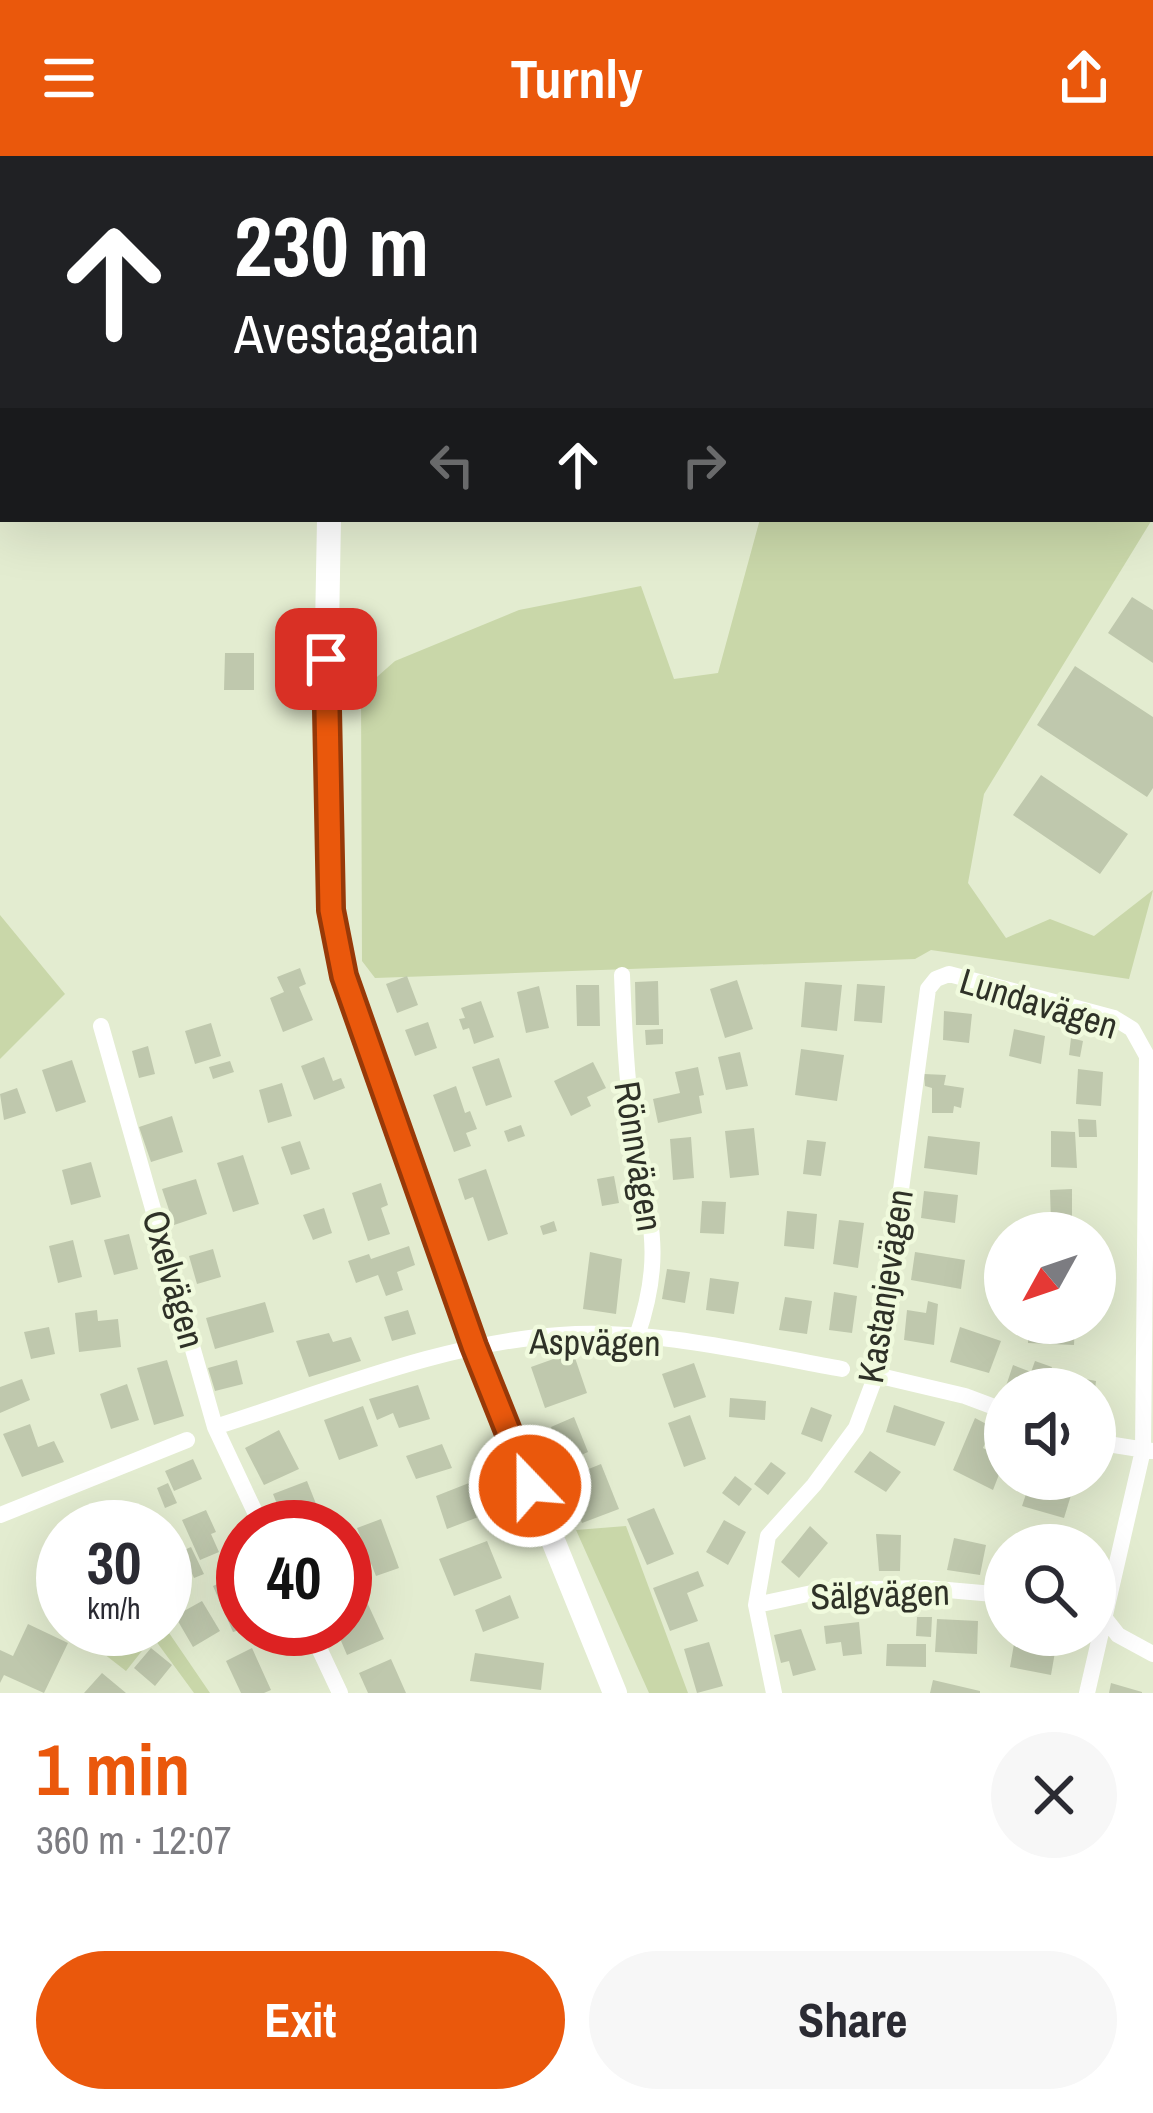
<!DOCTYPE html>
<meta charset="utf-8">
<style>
:root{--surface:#fff;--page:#f7f7f7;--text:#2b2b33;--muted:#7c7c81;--accent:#ea580c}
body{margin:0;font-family:"Archivo Narrow",sans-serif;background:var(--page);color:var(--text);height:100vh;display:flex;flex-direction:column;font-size:45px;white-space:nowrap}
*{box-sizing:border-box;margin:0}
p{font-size:39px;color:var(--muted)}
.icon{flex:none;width:66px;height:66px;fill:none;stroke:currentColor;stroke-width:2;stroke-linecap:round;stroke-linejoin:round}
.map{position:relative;height:1537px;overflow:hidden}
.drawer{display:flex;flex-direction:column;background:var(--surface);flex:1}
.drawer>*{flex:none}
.hud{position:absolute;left:0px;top:0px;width:1155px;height:366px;box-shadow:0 12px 48px #0002;background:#202124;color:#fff;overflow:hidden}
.needle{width:78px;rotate:230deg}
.buttons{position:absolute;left:984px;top:1056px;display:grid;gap:24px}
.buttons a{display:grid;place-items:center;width:132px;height:132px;border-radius:50%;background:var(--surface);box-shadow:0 12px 48px #0002;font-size:60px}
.speed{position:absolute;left:36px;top:1344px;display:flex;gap:24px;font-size:60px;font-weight:700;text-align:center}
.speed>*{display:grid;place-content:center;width:156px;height:156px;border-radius:50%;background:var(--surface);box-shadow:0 12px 48px #0002;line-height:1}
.speed small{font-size:30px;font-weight:400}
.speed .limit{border:18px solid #d22;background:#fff;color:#111}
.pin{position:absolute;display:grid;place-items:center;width:102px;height:102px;color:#fff;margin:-51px;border-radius:24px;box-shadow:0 6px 18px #0006}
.me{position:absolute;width:132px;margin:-66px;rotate:338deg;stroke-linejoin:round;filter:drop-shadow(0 0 9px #0008)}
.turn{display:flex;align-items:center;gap:42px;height:252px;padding:0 36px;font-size:54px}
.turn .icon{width:156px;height:156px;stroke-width:2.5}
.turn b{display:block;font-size:84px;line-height:102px}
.lanes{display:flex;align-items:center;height:114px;padding:0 36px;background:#0003;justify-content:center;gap:60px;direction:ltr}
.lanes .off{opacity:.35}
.round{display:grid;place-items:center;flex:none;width:126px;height:126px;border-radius:63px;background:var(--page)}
.summary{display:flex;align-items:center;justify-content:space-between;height:204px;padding:0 36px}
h1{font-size:72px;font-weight:700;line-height:90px;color:var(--accent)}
.action{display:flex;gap:24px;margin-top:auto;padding:24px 36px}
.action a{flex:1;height:138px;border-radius:72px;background:var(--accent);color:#fff;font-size:48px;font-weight:700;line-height:138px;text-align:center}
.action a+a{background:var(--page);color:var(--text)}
header{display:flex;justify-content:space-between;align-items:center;height:156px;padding:0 36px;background:var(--accent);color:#fff;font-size:54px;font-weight:700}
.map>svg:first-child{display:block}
.green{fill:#c9d7a9}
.building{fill:#bfc8ad}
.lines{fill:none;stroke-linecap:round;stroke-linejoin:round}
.street{stroke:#fff;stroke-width:16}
.secondary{stroke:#fff;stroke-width:24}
.route-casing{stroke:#983908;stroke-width:30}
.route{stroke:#ea580c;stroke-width:21}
.labels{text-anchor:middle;stroke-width:9;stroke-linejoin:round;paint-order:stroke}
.street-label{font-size:36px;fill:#2e3127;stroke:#f0fadd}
</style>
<header><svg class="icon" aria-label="menu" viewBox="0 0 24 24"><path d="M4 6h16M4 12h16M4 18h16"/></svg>Turnly<svg class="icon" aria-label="share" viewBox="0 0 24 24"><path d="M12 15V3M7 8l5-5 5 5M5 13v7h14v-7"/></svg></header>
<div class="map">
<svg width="1153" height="1537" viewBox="0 0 1153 1537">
<rect width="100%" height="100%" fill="#e3ecd0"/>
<path class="green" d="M0 0H86L3 3 0 269Z
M777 0H1078L1074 3Z
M1153 0V362L984 638 968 727 1006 782 1050 763 1094 780 1153 734 1129 823 931 794 915 803 375 822 362 805 361 535 395 505 519 454 641 430 674 523 718 517 760 363H1152V3H1148Z
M0 759 65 838 0 903Z
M626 1370 688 1537H649L576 1374Z
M165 1471 210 1537H194L153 1481 126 1515 86 1484 96 1473Z"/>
<path class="building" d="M1132 441 1153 454V507L1108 477Z
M225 497H254V534H224Z
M1075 510 1153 561V632L1147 641 1037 569Z
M1041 619 1128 678 1100 718 1013 659Z
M300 812 306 828 299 831 313 864 283 876 270 842 284 836 277 821Z
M407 820 418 849 397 857 386 828Z
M737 824 753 873 725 882 710 833Z
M658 825 659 869H636L635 826Z
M805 826 842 829 837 875 801 871Z
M857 828 885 830 882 867 854 865Z
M576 829H599L600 870H577Z
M539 830 549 872 526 877 517 836Z
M481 845 494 881 474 888 469 872 463 874 459 863 465 862 461 852Z
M944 855 972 858 969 887 943 884Z
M428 866 437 892 415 900 405 874Z
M211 867 221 900 195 908 185 875Z
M663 873V888L646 889 645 874Z
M1014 873 1045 880 1041 908 1009 900Z
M1071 882 1083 885 1080 901 1069 899Z
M148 890 155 918 139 922 132 895Z
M801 893 844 899 837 945 795 939Z
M740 896 748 930 726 934 718 901Z
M324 901 333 925 341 922 345 932 314 944 301 910Z
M499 902 512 941 486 950 472 911Z
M72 904 86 946 56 956 42 914Z
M230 905 234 916 213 923 209 911Z
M593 906 606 932 587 941 591 950 571 960 554 925Z
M698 911 704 939 699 940 702 957 658 967 653 943 680 937 675 916Z
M1078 913 1103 916 1101 950 1076 948Z
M924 918 946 919 944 929 964 932 961 952 954 950 953 957H932V932L925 930Z
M282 927 292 960 268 967 259 934Z
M456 930 465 957 470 955 477 973 466 977 471 990 454 996 433 939Z
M17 932 26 957 4 964 0 938Z
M172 960 183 996 151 1006 139 971Z
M1078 963 1096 964 1097 981H1079Z
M521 969 525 980 508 986 504 975Z
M754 972 759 1019 730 1022 725 975Z
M1051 975 1075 976 1077 1012 1051 1011Z
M928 980 980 986 977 1019 924 1012Z
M691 981 694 1022 673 1024 670 983Z
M807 984 826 986 821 1020 803 1018Z
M300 985 310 1013 291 1019 281 991Z
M243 999 259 1048 233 1056 217 1007Z
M91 1006 101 1041 71 1049 62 1014Z
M486 1013 508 1078 488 1085 473 1041 465 1044 458 1023Z
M614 1020 619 1047 602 1050 597 1023Z
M196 1023 207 1058 174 1069 162 1033Z
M381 1027 388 1049 381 1052 390 1078 368 1085 352 1037Z
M1072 1033V1066H1051L1050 1034Z
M924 1035 958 1039 955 1067 921 1062Z
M702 1045 726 1046 724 1078 700 1077Z
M324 1052 332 1077 313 1084 303 1059Z
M787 1055 817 1058 814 1093 784 1090Z
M839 1064 864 1067 858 1112 833 1108Z
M554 1065 557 1075 543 1079 540 1070Z
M129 1078 138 1113 114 1119 104 1084Z
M73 1084 82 1121 58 1127 49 1090Z
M409 1090 415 1109 397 1116 403 1134 386 1140 378 1119 356 1127 348 1105 369 1098 371 1103Z
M213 1093 221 1121 197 1128 189 1100Z
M590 1096 622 1103 616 1158 583 1153Z
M915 1096 965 1104 961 1133 911 1124Z
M667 1113 690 1116 685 1147 662 1143Z
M710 1122 739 1126 734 1158 706 1154Z
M834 1136 857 1140 852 1177 829 1174Z
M785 1141 812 1145 807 1178 779 1174Z
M928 1145 938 1148 934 1189 904 1184 907 1154 926 1157Z
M265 1146 274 1176 215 1193 206 1162Z
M97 1154 98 1165 118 1163 121 1191 79 1196 75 1157Z
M408 1154 416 1178 392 1185 384 1161Z
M1028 1167H1075L1074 1189 1028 1187Z
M49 1171 55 1198 31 1203 24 1176Z
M960 1171 1001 1185 989 1217 950 1206Z
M329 1177 333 1186 351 1181 361 1205 309 1221 296 1185Z
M573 1196 587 1237 545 1252 531 1211Z
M167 1204 184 1260 154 1269 137 1212Z
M237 1204 243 1228 215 1235 208 1212Z
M1035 1205 1052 1211 1043 1233H1005L1013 1209 1031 1216Z
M694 1207 706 1241 674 1252 662 1218Z
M1070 1220 1096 1225 1095 1233H1068Z
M22 1223 30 1244 0 1257V1231Z
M127 1228 139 1264 111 1273 100 1238Z
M418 1229 430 1263 399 1272 393 1257 377 1264 369 1243Z
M730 1242 766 1245 765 1264 729 1261Z
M894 1249 945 1266 935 1290 886 1276Z
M363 1250 378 1290 339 1304 324 1264Z
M811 1251 832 1259 822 1286 801 1278Z
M690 1259 706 1303 684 1311 668 1267Z
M574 1261 588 1296 565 1306 551 1271Z
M975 1262 992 1271 983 1292 1005 1303 993 1334 953 1314Z
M30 1268 38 1291 54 1285 64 1306 22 1321 3 1278Z
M279 1274 299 1313 264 1329 245 1292Z
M442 1288 452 1312 416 1323 406 1300Z
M870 1295 901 1316 886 1336 854 1316Z
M193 1303 202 1323 174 1335 165 1315Z
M771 1306 786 1317 768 1339 754 1328Z
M601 1308 619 1353 582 1367 564 1323Z
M735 1320 752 1333 739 1350 722 1337Z
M1031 1323H1076L1064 1362 1022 1350Z
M307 1325 324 1368 286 1371 273 1338Z
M168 1327 177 1347 165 1352 157 1332Z
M469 1327 481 1360 447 1373 436 1340Z
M654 1352 674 1398 647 1409 627 1363Z
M206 1354 216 1376 211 1378 219 1396 200 1404 182 1364Z
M381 1363 399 1412 376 1420 357 1372Z
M724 1364 746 1376 728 1409 706 1396Z
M810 1370 828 1387 799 1422 781 1406Z
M876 1378 901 1379 900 1415H879Z
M954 1382 986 1389 980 1419 947 1414Z
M487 1385 502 1422 454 1440 439 1403Z
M191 1391 204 1418 194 1422 182 1395Z
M698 1415 704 1430 687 1437 698 1465 670 1475 653 1432Z
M63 1417V1432H57L58 1438 42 1440 40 1426 46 1425 45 1420Z
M243 1417V1473L233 1476 213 1430Z
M510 1439 519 1462 483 1476 475 1454Z
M366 1444 384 1483 347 1499 336 1473H345V1453Z
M202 1445 220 1475 193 1491 175 1460Z
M917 1461H932L931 1481 916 1480Z
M937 1463 978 1465 977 1498 935 1496Z
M859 1466 862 1498 843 1500 841 1486 826 1488 824 1470Z
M28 1468 68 1487 44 1537 4 1519 0 1527V1494L13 1500Z
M801 1473 816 1514 793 1520 789 1505 781 1507 774 1479Z
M709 1486 723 1530 697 1537 684 1493Z
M887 1488H926V1511L886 1510Z
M1014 1488 1055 1496 1051 1519 1010 1511Z
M151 1492 172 1509 155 1530 134 1512Z
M252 1492 271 1534 264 1537H241L226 1505Z
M475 1497 544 1507 541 1534 470 1525Z
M391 1503 406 1537H368L359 1517Z
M102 1517 126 1537H84Z
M933 1524 980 1535V1537H930Z
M1111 1527 1142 1536V1537H1109Z"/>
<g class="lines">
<path class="street" d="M622 819C624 869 626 919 633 969 645 1054 668 1090 637 1180
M101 870 215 1271 262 1371
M876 1219 965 1240 1005 1255
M215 1271C327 1236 442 1187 560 1179 650 1172 753 1197 842 1213
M1095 1286 1152 1295
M0 1359 187 1284
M756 1449 826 1434 925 1432 1005 1439
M1096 1458 1103 1460 1118 1479 1153 1498
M310 1473 340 1537
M774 1537 756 1449 768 1380 814 1329 856 1272 876 1219 928 833 936 823 949 818 1114 862 1132 873 1147 900 1143 1294 1087 1537"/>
<path class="secondary" d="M382 3 383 0
M1117 3 1121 0
M0 326H3
M329 363 326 528 329 704 331 754 344 820 474 1190 615 1537"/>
</g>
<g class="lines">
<defs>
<path id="route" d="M326 503 331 754 344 820 474 1190 530 1330"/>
</defs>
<use href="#route" class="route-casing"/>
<use href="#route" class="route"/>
</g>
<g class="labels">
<g class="street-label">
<text transform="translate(1039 847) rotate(17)" y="13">Lundavägen</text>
<text transform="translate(639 1000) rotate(81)" y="13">Rönnvägen</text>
<text transform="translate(174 1123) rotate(74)" y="13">Oxelvägen</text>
<text transform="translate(885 1130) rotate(-81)" y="13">Kastanjevägen</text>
<text transform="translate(595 1186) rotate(1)" y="13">Aspvägen</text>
<text transform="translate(880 1438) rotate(-2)" y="13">Sälgvägen</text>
</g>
</g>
</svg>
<div class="buttons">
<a><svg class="needle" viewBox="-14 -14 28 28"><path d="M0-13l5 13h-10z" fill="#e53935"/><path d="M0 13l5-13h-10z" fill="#7c7c81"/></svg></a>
<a><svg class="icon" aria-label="sound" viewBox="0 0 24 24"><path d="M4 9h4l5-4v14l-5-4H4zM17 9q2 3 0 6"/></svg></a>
<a><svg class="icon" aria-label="search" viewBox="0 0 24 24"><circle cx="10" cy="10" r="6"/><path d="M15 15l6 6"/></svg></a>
</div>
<div class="speed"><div>30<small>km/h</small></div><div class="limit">40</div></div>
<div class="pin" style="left:326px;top:503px;background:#d93025"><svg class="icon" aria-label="arrive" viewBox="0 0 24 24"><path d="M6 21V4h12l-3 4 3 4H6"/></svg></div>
<svg class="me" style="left:530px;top:1330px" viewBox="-20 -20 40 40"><circle r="17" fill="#ea580c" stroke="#fff" stroke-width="3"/><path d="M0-11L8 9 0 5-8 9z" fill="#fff"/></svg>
<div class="hud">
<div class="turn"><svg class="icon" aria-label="ahead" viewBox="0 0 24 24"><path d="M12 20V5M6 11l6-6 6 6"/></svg><div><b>230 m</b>Avestagatan</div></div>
<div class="lanes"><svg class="icon off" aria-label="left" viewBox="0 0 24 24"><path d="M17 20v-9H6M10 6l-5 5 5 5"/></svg><svg class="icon" aria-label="ahead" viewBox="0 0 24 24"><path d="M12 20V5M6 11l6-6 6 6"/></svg><svg class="icon off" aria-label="right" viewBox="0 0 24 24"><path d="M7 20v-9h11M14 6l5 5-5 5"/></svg></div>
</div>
</div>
<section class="drawer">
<div class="summary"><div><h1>1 min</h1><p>360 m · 12:07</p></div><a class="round"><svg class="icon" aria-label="close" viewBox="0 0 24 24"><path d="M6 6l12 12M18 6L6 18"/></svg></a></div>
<div class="action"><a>Exit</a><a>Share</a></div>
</section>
